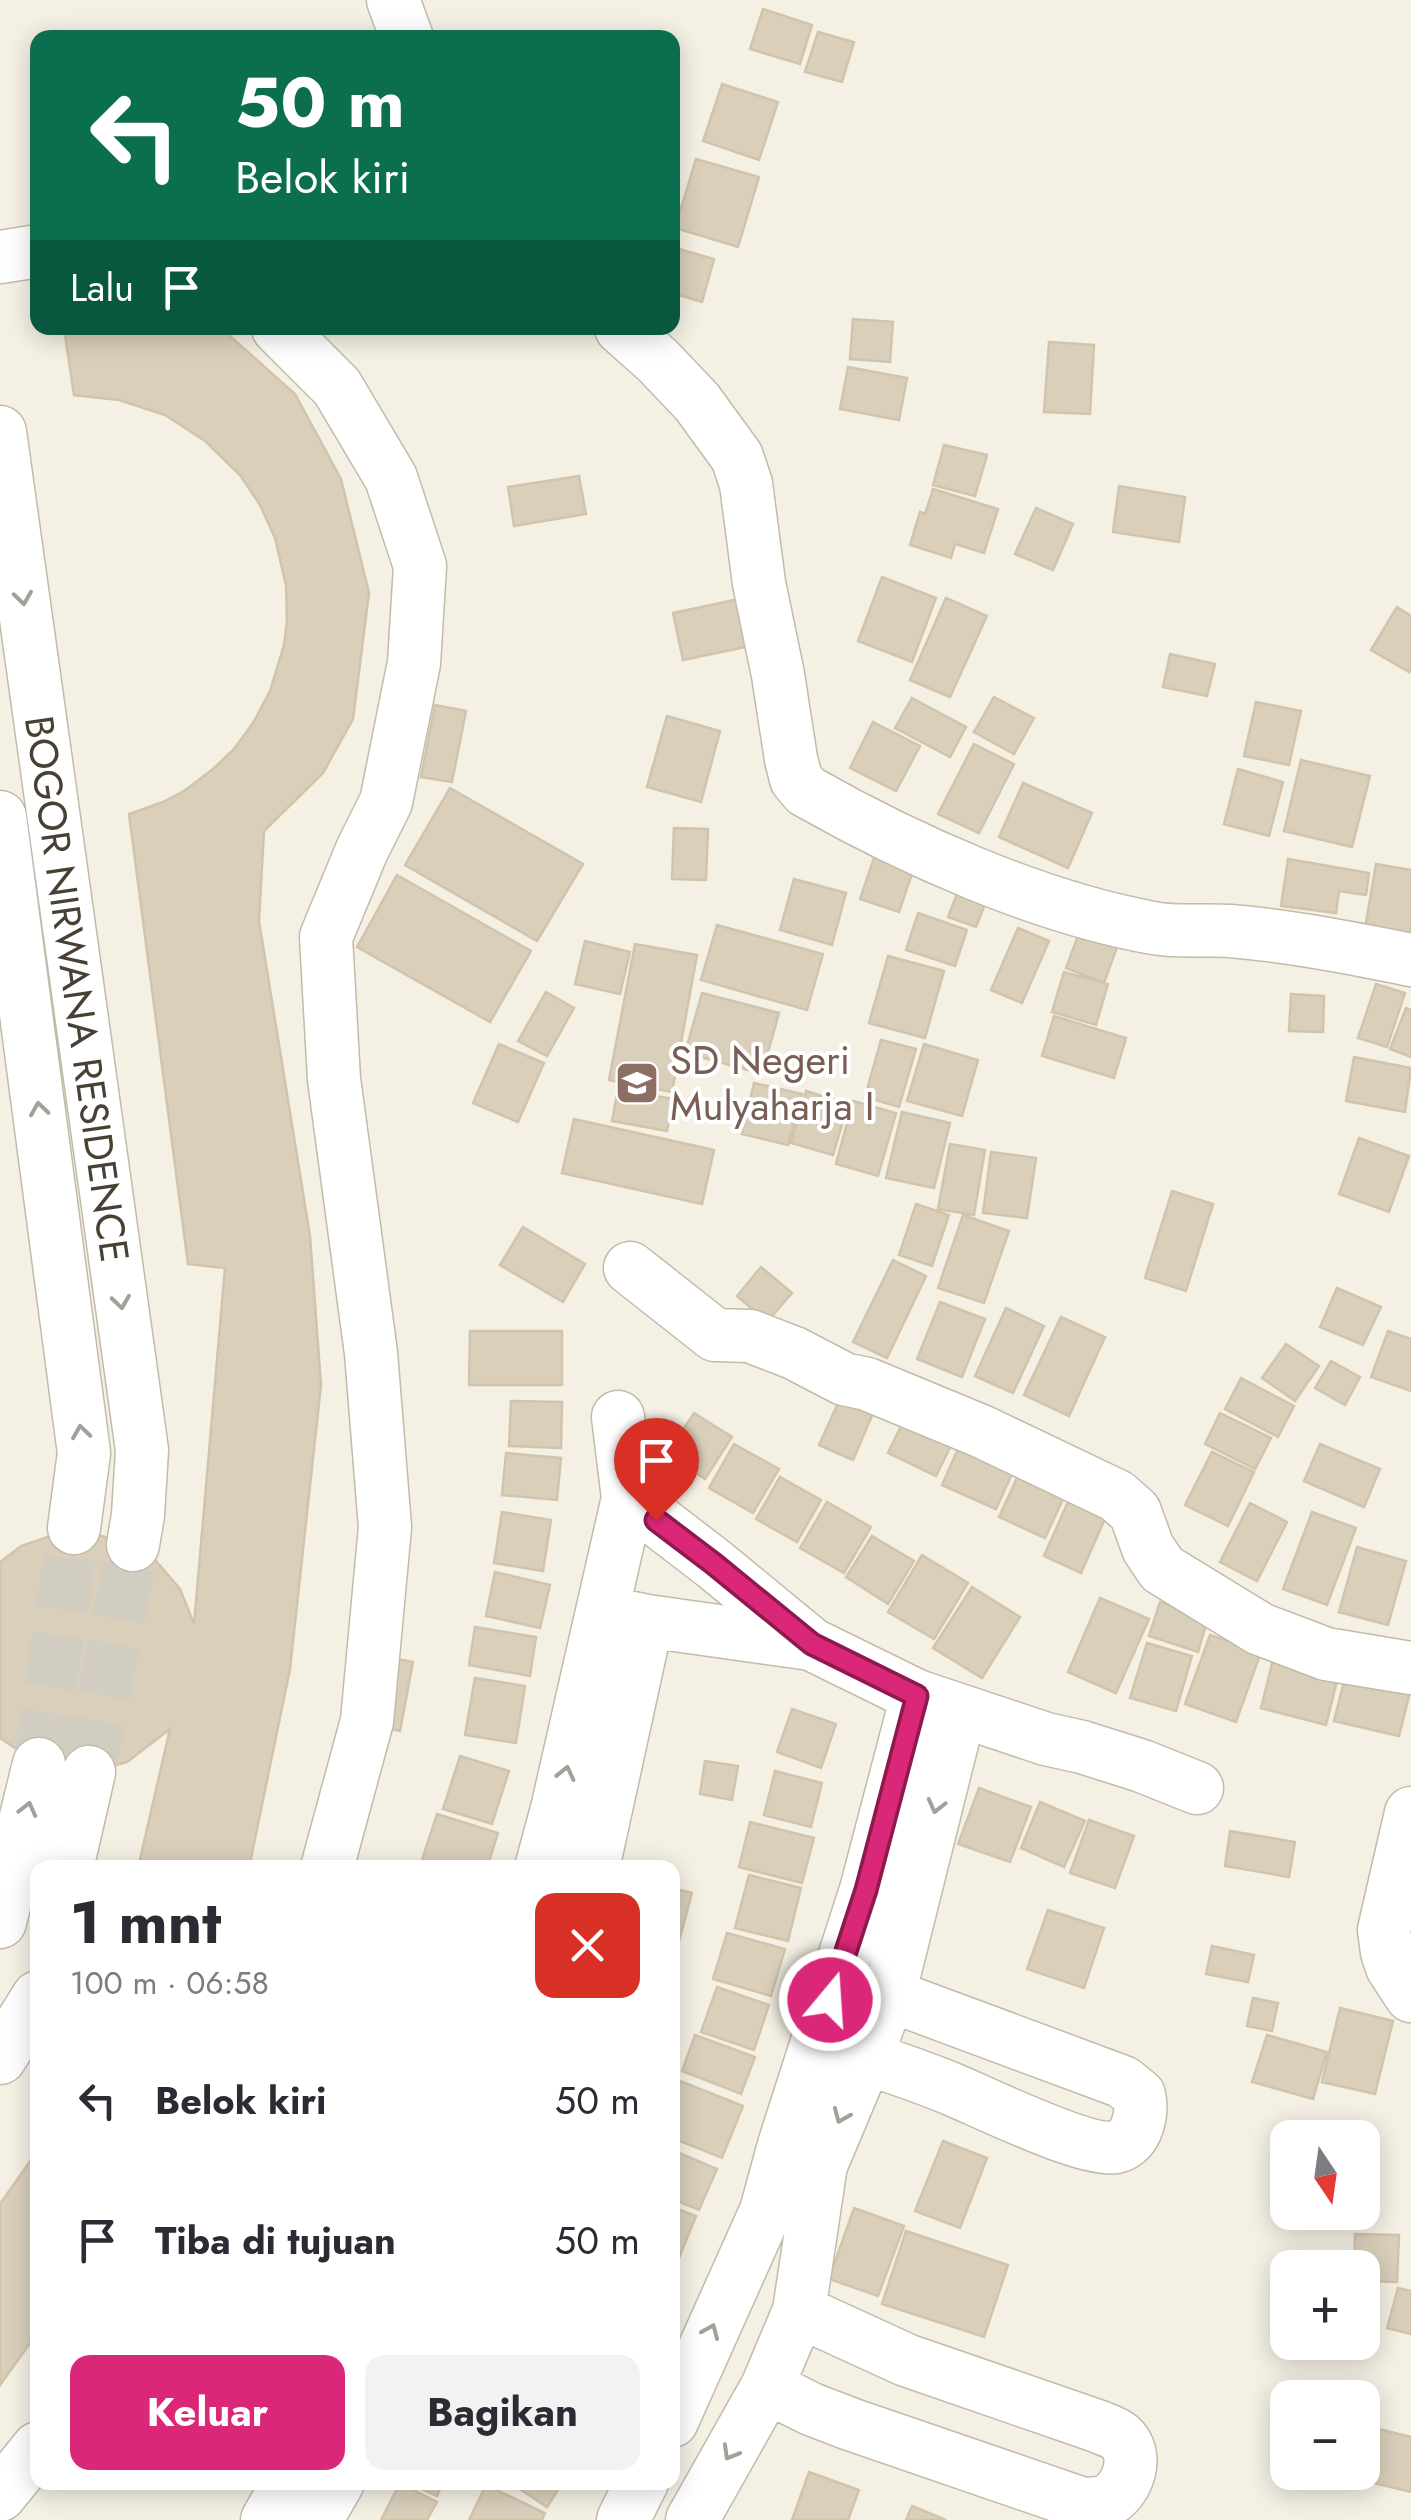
<!DOCTYPE html>
<html lang="id">
<meta charset="utf-8">
<style>
:root{--surface:#fff;--page:#f2f2f3;--text:#2b2b33;--muted:#7c7c81;--accent:#db2777}
body{margin:0;font-family:Jost,sans-serif;background:var(--page);color:var(--text);height:100vh;display:flex;flex-direction:column;font-size:38px;white-space:nowrap}
*{box-sizing:border-box;margin:0}
p{font-size:32px;color:var(--muted)}
.icon{flex:none;width:55px;height:55px;fill:none;stroke:currentColor;stroke-width:2;stroke-linecap:round;stroke-linejoin:round}
.map{position:relative;flex:1;overflow:hidden}
.sheet{position:absolute;left:30px;top:1860px;width:650px;height:630px;display:flex;flex-direction:column;background:var(--surface);border-radius:20px;box-shadow:0 5px 25px #0003}
.sheet>*{flex:none}
.guide{position:absolute;left:30px;top:30px;width:650px;height:305px;border-radius:20px;box-shadow:0 5px 25px #0003;background:#0b6e4f;color:#fff;overflow:hidden}
.needle{width:65px;rotate:167deg}
.buttons{position:absolute;left:1270px;top:2120px;display:grid;gap:20px}
.buttons a{display:grid;place-items:center;width:110px;height:110px;border-radius:20px;background:var(--surface);box-shadow:0 5px 25px #0003;font-size:50px}
.pin{position:absolute;display:grid;place-items:center;width:85px;height:85px;color:#fff;margin:-102px -42px;border-radius:50% 50% 50% 0;rotate:-45deg;box-shadow:0 0 10px #0007}
.pin .icon{rotate:45deg}
.me{position:absolute;width:110px;margin:-55px;rotate:18deg;stroke-linejoin:round;filter:drop-shadow(0 0 8px #0008)}
.turn{display:flex;align-items:center;gap:35px;height:210px;padding:0 40px;font-size:45px}
.turn .icon{width:130px;height:130px;stroke-width:2.5}
.turn b{display:block;font-size:70px;line-height:85px}
.then{display:flex;align-items:center;height:95px;padding:0 40px;background:#0003;gap:20px;font-size:38px}
.round{display:grid;place-items:center;flex:none;width:105px;height:105px;border-radius:20px;background:var(--page)}
.head{display:flex;align-items:center;justify-content:space-between;height:170px;padding:0 40px}
h1{font-size:60px;font-weight:700;line-height:75px}
.action{display:flex;gap:20px;margin-top:auto;padding:20px 40px}
.action a{flex:1;height:115px;border-radius:20px;background:var(--accent);color:#fff;font-size:40px;font-weight:700;line-height:115px;text-align:center}
.action a+a{background:var(--page);color:var(--text)}
ul{padding:0;list-style:none}
li{display:flex;align-items:center;gap:30px;height:140px;padding:0 40px}
li div{flex:1}
li b{display:block;font-size:38px}
li em{font-style:normal}
.map>svg:first-child{display:block}
.building{fill:#dacfbb;stroke:#d2c4ab;stroke-width:2.5}
.lines{fill:none;stroke-linecap:round;stroke-linejoin:round}
.minor-tunnel{stroke:#d1cdc1;stroke-width:52;stroke-dasharray:52 26;stroke-linecap:butt}
.minor-casing{stroke:#c3bba9;stroke-width:55}
.minor{stroke:#fff;stroke-width:52}
.oneway{stroke:#a3a099}
.route-casing{stroke:#8e194d;stroke-width:25}
.route{stroke:#db2777;stroke-width:18}
.labels{text-anchor:middle;stroke-width:8;stroke-linejoin:round;paint-order:stroke}
.street-label{font-size:40px;fill:#474033;stroke:#fff}
.education-label{font-size:40px;fill:#785e54;stroke:#fff;text-anchor:start}
</style>
<div class="map">
<svg width="1411" height="2520" viewBox="0 0 1411 2520">
<rect width="100%" height="100%" fill="#f4f0e4"/>
<path class="building" d="M763 9 812 25 800 64 750 49Z
M818 32 854 42 842 82 805 72Z
M722 84 778 102 759 160 703 141Z
M696 159 759 177 738 247 675 228Z
M672 247 714 259 702 302 672 293Z
M853 319 893 322 890 362 850 359Z
M64 328H221L295 394 341 479 369 593 353 719 323 773 264 831 259 921 310 1236 321 1385 290 1669 249 1868H138L170 1729 127 1762 89 1772 39 1764 0 1738V1562L21 1546 74 1528 133 1545 156 1561 180 1589 194 1624 225 1268 188 1264 129 814 163 802 184 791 213 769 234 749 253 723 270 691 284 645 287 621 286 585 275 538 260 505 240 475 205 441 165 415 119 400 74 395Z
M1049 342 1094 345 1090 414 1044 412Z
M848 367 907 378 899 420 840 409Z
M944 445 987 455 975 496 933 485Z
M579 476 586 514 514 526 508 487Z
M1119 486 1185 497 1179 542 1113 532Z
M933 489 998 509 984 553 955 544 951 558 910 545 920 512 925 514Z
M1036 508 1073 524 1053 570 1015 554Z
M882 577 936 598 912 662 858 641Z
M946 598 987 616 950 697 910 680Z
M739 599 750 646 683 660 673 613Z
M1397 607 1411 616V669L1409 672 1371 650Z
M1170 654 1215 664 1207 696 1163 687Z
M994 697 1034 718 1014 754 974 732Z
M912 698 966 727 950 757 895 728Z
M1256 702 1301 711 1289 765 1244 756Z
M435 705 466 711 452 782 421 777Z
M667 716 720 731 701 802 647 787Z
M873 722 920 746 896 791 850 768Z
M974 744 1014 764 979 833 938 814Z
M1301 760 1370 776 1352 847 1284 831Z
M1238 769 1283 782 1269 836 1224 824Z
M1023 783 1092 813 1068 868 999 837Z
M450 788 583 864 537 941 405 865Z
M674 828 708 829 706 880 672 879Z
M877 849 916 862 899 912 860 899Z
M1288 859 1369 873 1366 895 1339 891 1336 913 1281 906Z
M1376 864 1411 870V942L1364 934Z
M397 875 531 951 490 1022 357 947Z
M963 878 991 889 976 927 948 917Z
M794 879 846 893 832 945 780 930Z
M918 913 967 930 955 966 906 950Z
M717 925 823 954 807 1010 701 980Z
M1082 925 1120 939 1104 983 1066 968Z
M1018 928 1049 941 1022 1003 991 990Z
M585 941 630 952 620 994 575 984Z
M635 944 697 955 672 1092 609 1080Z
M888 956 944 971 925 1038 869 1023Z
M1064 972 1108 984 1096 1025 1052 1012Z
M1376 984 1405 993 1387 1047 1358 1038Z
M546 992 574 1008 547 1056 518 1041Z
M702 993 779 1013 762 1074 685 1053Z
M1291 994 1324 996 1323 1032 1289 1031Z
M1406 1008 1411 1010V1057L1390 1049Z
M1054 1016 1126 1038 1114 1078 1042 1056Z
M881 1040 916 1049 899 1107 865 1097Z
M499 1044 544 1063 518 1122 473 1103Z
M924 1044 978 1060 962 1116 907 1101Z
M1354 1057 1411 1068 1405 1112 1346 1101Z
M754 1083 802 1094 788 1145 742 1134Z
M618 1089 673 1099 667 1131 612 1121Z
M806 1091 848 1104 833 1155 791 1143Z
M853 1101 896 1113 878 1176 836 1164Z
M902 1112 950 1123 934 1188 886 1178Z
M574 1119 714 1150 702 1204 562 1173Z
M1359 1138 1409 1156 1389 1212 1339 1194Z
M950 1144 985 1150 974 1215 938 1209Z
M991 1152 1036 1158 1027 1218 983 1213Z
M1172 1191 1213 1204 1186 1291 1145 1278Z
M916 1204 949 1215 932 1266 899 1255Z
M963 1215 1009 1231 984 1303 938 1288Z
M523 1227 585 1264 563 1302 500 1265Z
M893 1260 926 1276 887 1358 853 1342Z
M761 1267 792 1293 767 1322 737 1296Z
M1337 1288 1381 1307 1363 1345 1320 1327Z
M940 1302 985 1319 962 1377 917 1359Z
M1006 1308 1044 1326 1013 1393 975 1376Z
M1061 1317 1105 1337 1069 1416 1024 1395Z
M470 1331H562V1385H469Z
M1388 1331 1411 1339V1391L1371 1377Z
M1286 1344 1319 1366 1295 1401 1262 1378Z
M1331 1361 1360 1377 1345 1405 1315 1388Z
M1241 1378 1294 1406 1278 1437 1225 1409Z
M844 1390 877 1404 853 1460 819 1445Z
M511 1401 562 1402 561 1448 509 1446Z
M694 1413 732 1437 705 1479 667 1454Z
M1220 1413 1271 1438 1255 1469 1205 1444Z
M906 1416 954 1439 936 1476 888 1453Z
M962 1440 1016 1465 996 1509 942 1485Z
M734 1444 779 1469 753 1513 709 1488Z
M1320 1444 1380 1469 1364 1507 1304 1481Z
M1212 1452 1254 1472 1228 1526 1185 1505Z
M506 1453 561 1458 557 1500 502 1495Z
M1023 1465 1069 1486 1045 1538 999 1517Z
M780 1477 821 1500 797 1542 756 1519Z
M1071 1495 1108 1512 1081 1573 1044 1556Z
M827 1502 871 1527 844 1573 800 1548Z
M1250 1503 1287 1522 1257 1581 1220 1562Z
M502 1512 551 1520 543 1571 494 1563Z
M1312 1512 1356 1528 1327 1605 1283 1589Z
M872 1536 914 1561 888 1604 846 1577Z
M1357 1547 1406 1561 1388 1625 1339 1612Z
M922 1555 968 1583 934 1639 888 1612Z
M495 1572 550 1585 540 1628 486 1616Z
M972 1587 1020 1617 982 1678 933 1648Z
M1100 1598 1149 1619 1116 1693 1068 1672Z
M1160 1602 1208 1618 1198 1652 1149 1636Z
M475 1627 536 1637 530 1676 469 1665Z
M1210 1635 1261 1652 1236 1722 1185 1704Z
M1147 1643 1192 1656 1176 1711 1130 1698Z
M1274 1656 1339 1673 1326 1725 1261 1708Z
M392 1658 413 1662 400 1731 377 1726Z
M1346 1673 1411 1688 1399 1736 1334 1721Z
M475 1678 525 1686 516 1743 465 1735Z
M792 1709 836 1724 821 1768 777 1752Z
M460 1756 509 1771 492 1824 443 1809Z
M705 1761 738 1766 732 1800 700 1794Z
M775 1771 822 1783 811 1827 764 1815Z
M979 1788 1031 1807 1010 1862 958 1844Z
M1040 1802 1085 1821 1064 1867 1021 1848Z
M437 1814 498 1833 487 1868H435L421 1863Z
M1089 1820 1134 1836 1115 1888 1070 1873Z
M750 1822 814 1838 802 1883 739 1867Z
M1230 1831 1295 1842 1289 1877 1225 1866Z
M749 1875 801 1888 788 1941 735 1928Z
M672 1888 692 1893 676 1952 672 1951Z
M1048 1910 1104 1928 1084 1988 1027 1969Z
M727 1933 785 1949 771 1996 713 1979Z
M1212 1946 1254 1955 1248 1982 1206 1974Z
M717 1987 769 2005 754 2050 701 2032Z
M1253 1998 1278 2003 1272 2031 1247 2026Z
M1340 2008 1393 2021 1375 2094 1322 2082Z
M695 2035 755 2057 741 2094 682 2071Z
M1267 2035 1327 2052 1313 2099 1252 2082Z
M680 2081 743 2106 722 2158 672 2138V2099Z
M943 2141 987 2158 960 2228 915 2211Z
M38 2150V2332L0 2385V2204Z
M672 2150 717 2169 699 2210 672 2199Z
M1362 2158 1376 2161 1364 2211 1362 2210Z
M672 2207 696 2216 677 2263 672 2261Z
M854 2208 904 2226 878 2296 829 2279Z
M906 2231 1008 2265 984 2337 882 2304Z
M1355 2234 1399 2235 1397 2282 1362 2281V2268H1354Z
M1398 2288 1411 2291V2334L1387 2328Z
M1379 2429 1411 2437V2492L1366 2481Z
M1362 2432 1371 2434 1362 2481 1316 2474 1362 2472Z
M809 2472 859 2490 848 2520H792Z
M407 2482H443L437 2496Z
M509 2482H563L547 2507Z
M400 2483 437 2502 427 2520H381Z
M486 2485 545 2513 542 2520H469Z
M912 2506 946 2520H906Z"/>
<g class="lines">
<path class="minor-tunnel" d="M39 1764 74 1528
M89 1772 133 1545"/>
<defs>
<path id="minor" d="M393 0 407 38
M0 257 38 251
M278 328 337 387 391 478 420 566 414 663 386 802 362 850 326 937 334 1079 371 1353 385 1527 367 1721 327 1868
M621 328 658 361 697 402 737 457 746 484 759 583 778 675 791 759 796 779 806 791C908 849 1037 907 1153 928 1178 933 1204 929 1230 931 1290 936 1352 948 1411 960
M0 432 142 1450 138 1515 133 1545
M0 817 84 1453 74 1528
M630 1268 715 1335 750 1336 794 1353 844 1379 867 1384 983 1432 1117 1496 1135 1512 1148 1548 1162 1569 1260 1629 1326 1654 1411 1668
M628 1498 714 1564 810 1643
M603 1612 647 1621 811 1644 917 1696 1046 1739 1082 1747 1142 1766 1197 1788
M1411 1813 1384 1930 1387 1952 1392 1967 1411 1996
M67 1868 89 1772
M541 1868 557 1809 628 1498 618 1417
M593 1868 647 1621
M0 1922 39 1764
M0 2058 38 1997
M866 2058C896 2068 925 2078 954 2090 987 2104 1087 2153 1116 2147 1138 2142 1143 2112 1139 2095L1123 2082 889 1995
M767 2387 811 2409 850 2424 1083 2504C1091 2503 1100 2504 1107 2501 1129 2489 1140 2454 1120 2437 1114 2432 1104 2429 1097 2426L906 2360 799 2311
M672 2421 766 2211 784 2145 866 1890 917 1696
M0 2495 38 2448
M267 2520 289 2482
M316 2520 338 2482
M623 2520 642 2482
M692 2520 767 2387 799 2311 821 2165 866 2058 889 1995 960 1711"/>
</defs>
<use href="#minor" class="minor-casing"/>
<use href="#minor" class="minor"/>
</g>
<defs><path id="oneway-chevron" d="M-2-3.5L2.5 0L-2 3.5" fill="none" stroke-width="1.6" stroke-linecap="round" stroke-linejoin="round" transform="scale(2.5)"/></defs>
<g class="oneway">
<use href="#oneway-chevron" transform="translate(23 598) rotate(82)"/>
<use href="#oneway-chevron" transform="translate(39 1109) rotate(-98)"/>
<use href="#oneway-chevron" transform="translate(121 1302) rotate(82)"/>
<use href="#oneway-chevron" transform="translate(81 1432) rotate(-98)"/>
<use href="#oneway-chevron" transform="translate(566 1773) rotate(-77)"/>
<use href="#oneway-chevron" transform="translate(936 1806) rotate(104)"/>
<use href="#oneway-chevron" transform="translate(28 1809) rotate(-76)"/>
<use href="#oneway-chevron" transform="translate(841 2116) rotate(113)"/>
<use href="#oneway-chevron" transform="translate(711 2331) rotate(-67)"/>
<use href="#oneway-chevron" transform="translate(730 2453) rotate(120)"/>
</g>
<g class="lines">
<defs>
<path id="route" d="M656 1520 714 1564 812 1644 917 1696 866 1890 830 2000"/>
</defs>
<use href="#route" class="route-casing"/>
<use href="#route" class="route"/>
</g>
<defs>
<symbol id="school-square" viewBox="-11 -11 22 22"><rect x="-9" y="-9" width="18" height="18" rx="4" fill="#8d6e63" stroke="#fff"/><path d="M0-5L7-2L0 1L-7-2ZM-4 1L0 2.5L4 1V4Q0 6-4 4Z" fill="#fff"/></symbol>
</defs>
<g fill-rule="evenodd">
<use href="#school-square" x="612" y="1058" width="50" height="50"/>
</g>
<g class="labels">
<g class="street-label">
<text transform="translate(77 989) rotate(82)" y="14">BOGOR NIRWANA RESIDENCE</text>
</g>
<g class="education-label">
<text x="670" y="1074">SD Negeri<tspan x="670" dy="46">Mulyaharja I</tspan></text>
</g>
</g>
</svg>
<div class="buttons">
<a><svg class="needle" viewBox="-14 -14 28 28"><path d="M0-13l5 13h-10z" fill="#e53935"/><path d="M0 13l5-13h-10z" fill="#7c7c81"/></svg></a>
<a>+</a>
<a>−</a>
</div>
<div class="pin" style="left:656px;top:1520px;background:#d93025"><svg class="icon" aria-label="arrive" viewBox="0 0 24 24"><path d="M6 21V4h12l-3 4 3 4H6"/></svg></div>
<svg class="me" style="left:830px;top:2000px" viewBox="-20 -20 40 40"><circle r="17" fill="#db2777" stroke="#fff" stroke-width="3"/><path d="M0-11L8 9 0 5-8 9z" fill="#fff"/></svg>
<div class="guide">
<div class="turn"><svg class="icon" aria-label="left" viewBox="0 0 24 24"><path d="M17 20v-9H6M10 6l-5 5 5 5"/></svg><div><b>50 m</b>Belok kiri</div></div>
<div class="then">Lalu<svg class="icon" aria-label="arrive" viewBox="0 0 24 24"><path d="M6 21V4h12l-3 4 3 4H6"/></svg></div>
</div>
<section class="sheet">
<div class="head"><div><h1>1 mnt</h1><p>100 m · 06:58</p></div><a class="round" style="background:#d93025;color:#fff"><svg class="icon" aria-label="close" viewBox="0 0 24 24"><path d="M6 6l12 12M18 6L6 18"/></svg></a></div>
<ul>
<li><svg class="icon" aria-label="left" viewBox="0 0 24 24"><path d="M17 20v-9H6M10 6l-5 5 5 5"/></svg><div><b>Belok kiri</b></div><em>50 m</em></li>
<li><svg class="icon" aria-label="arrive" viewBox="0 0 24 24"><path d="M6 21V4h12l-3 4 3 4H6"/></svg><div><b>Tiba di tujuan</b></div><em>50 m</em></li>
</ul>
<div class="action"><a>Keluar</a><a>Bagikan</a></div>
</section>
</div>
